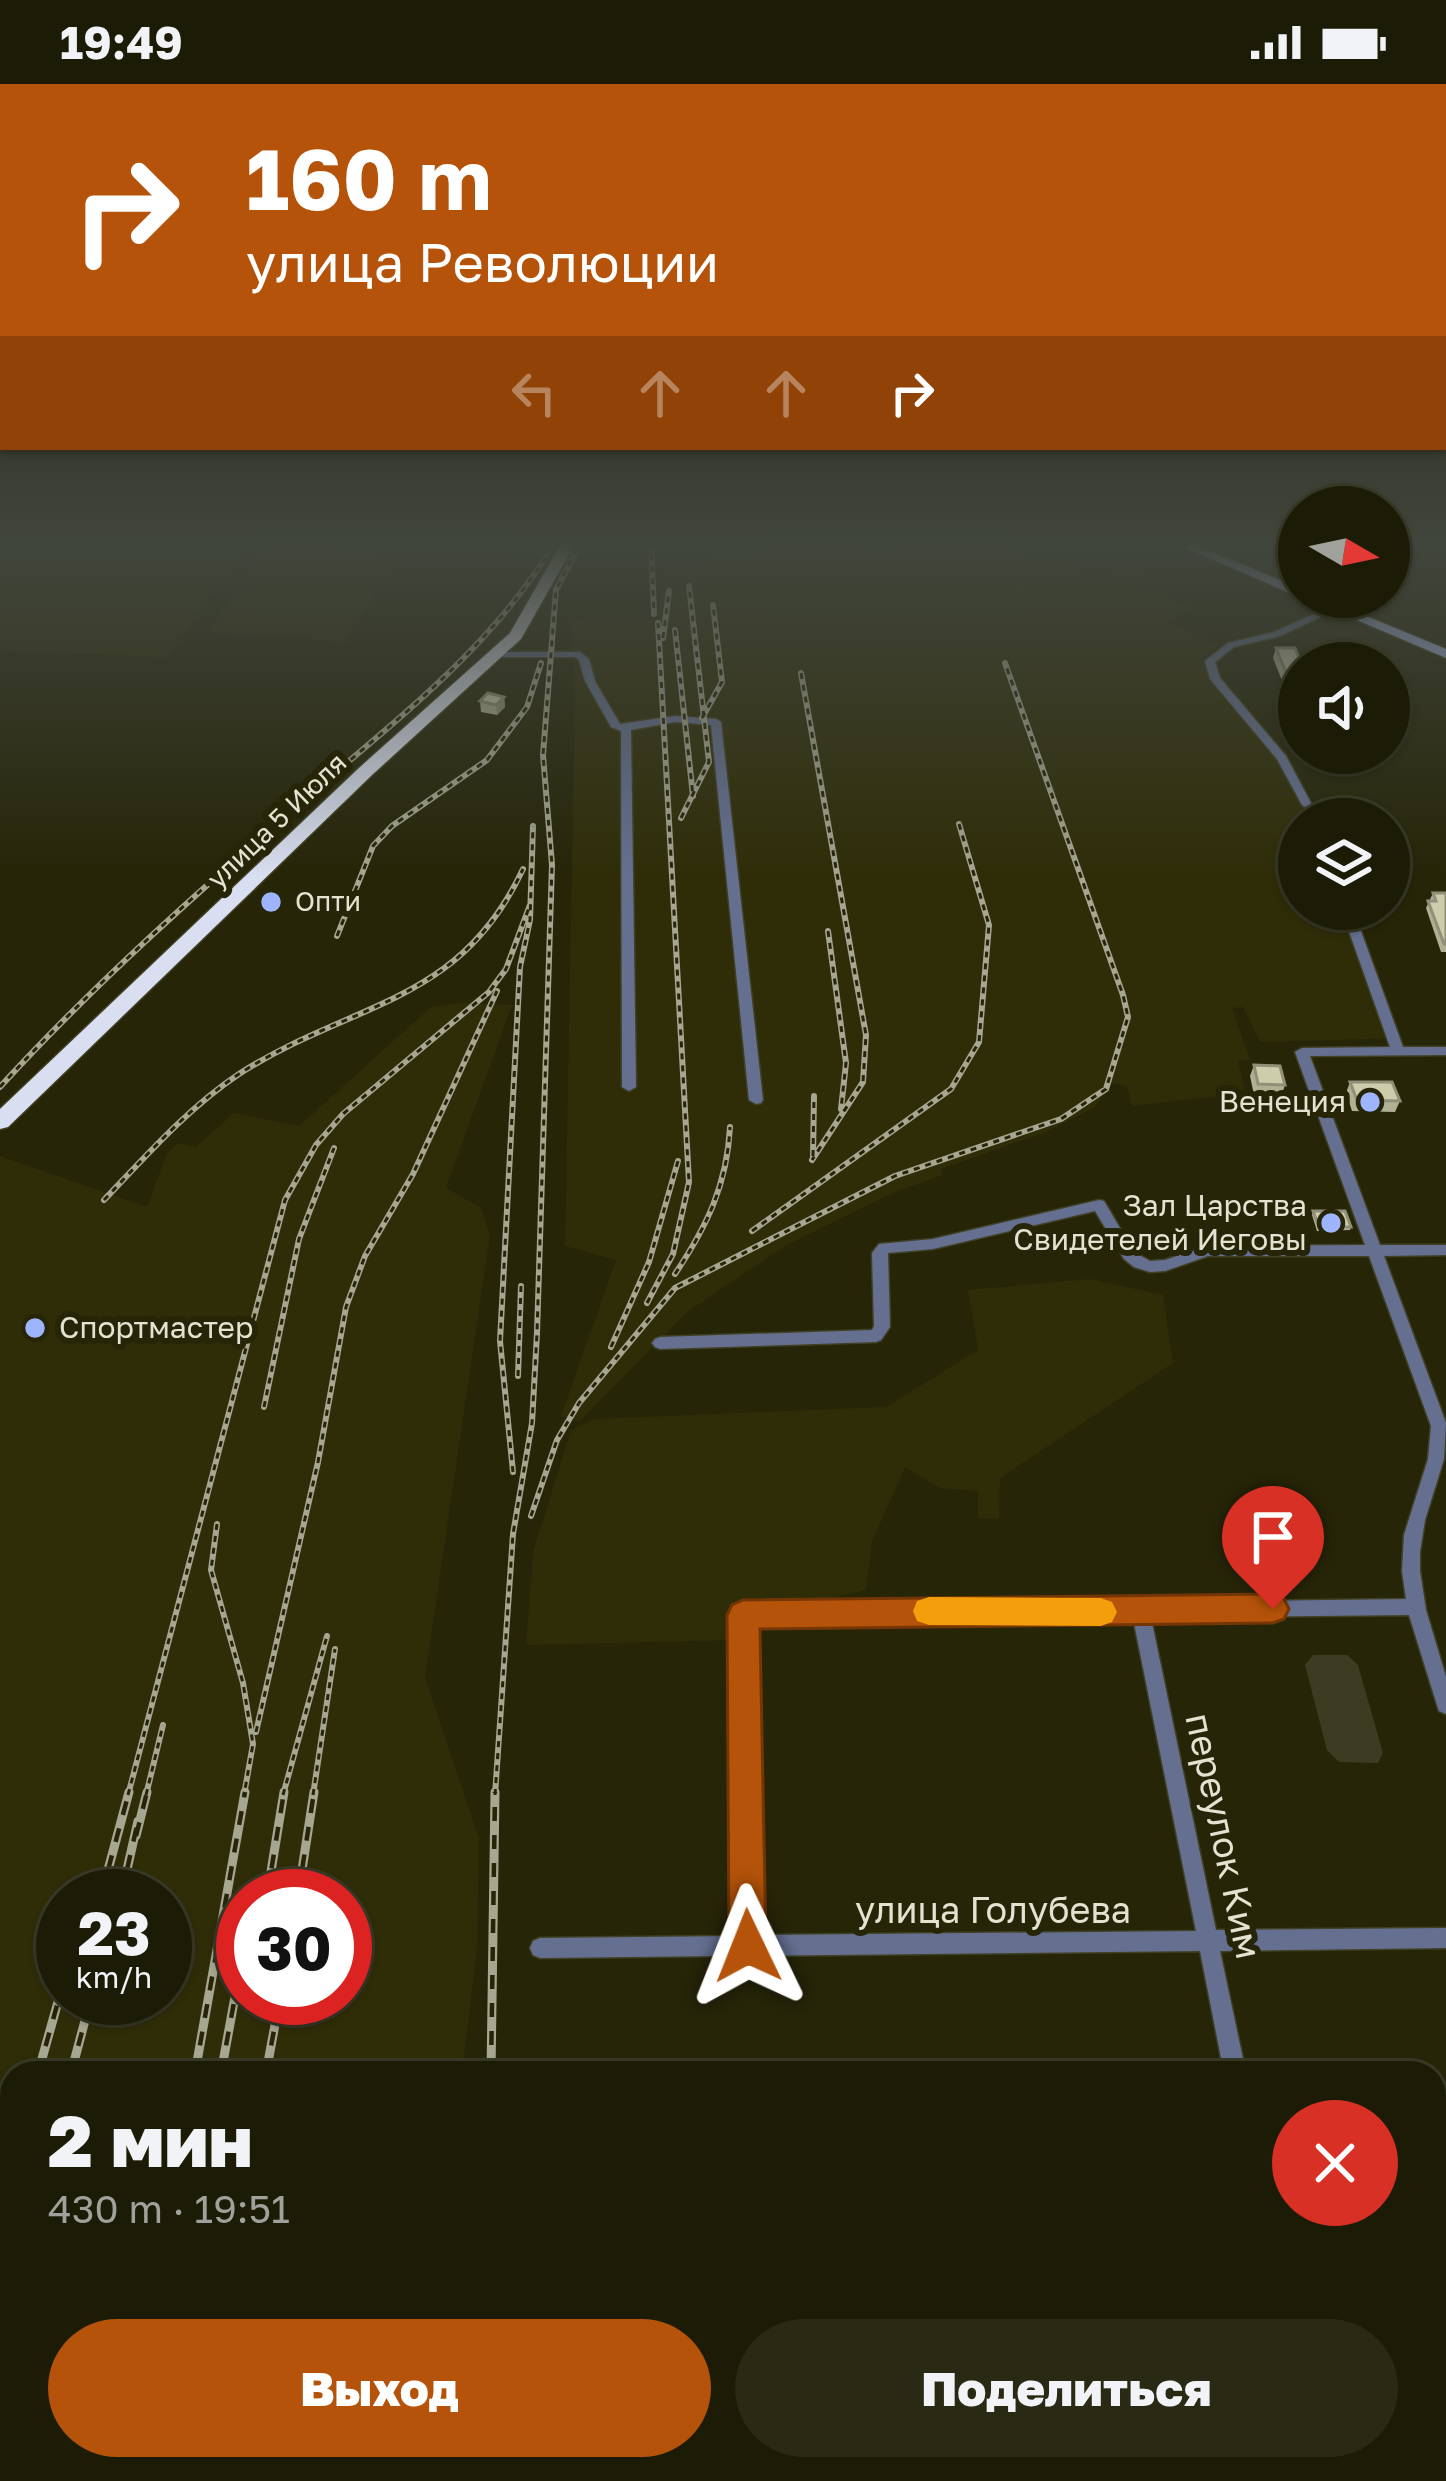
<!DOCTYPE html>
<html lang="ru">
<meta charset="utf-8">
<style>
:root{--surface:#1c1c06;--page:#292914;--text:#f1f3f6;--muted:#a0a19b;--line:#3a3a28;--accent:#b45309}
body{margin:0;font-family:"Golos Text",sans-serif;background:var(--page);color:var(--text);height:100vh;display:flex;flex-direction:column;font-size:45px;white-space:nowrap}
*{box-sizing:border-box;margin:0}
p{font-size:39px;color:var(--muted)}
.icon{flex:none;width:66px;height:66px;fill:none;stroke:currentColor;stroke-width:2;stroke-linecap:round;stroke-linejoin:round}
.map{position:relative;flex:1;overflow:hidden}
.drawer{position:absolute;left:0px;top:1977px;width:1446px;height:420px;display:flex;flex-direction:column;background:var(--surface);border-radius:36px 36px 0 0;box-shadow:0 3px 9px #0004,0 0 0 3px var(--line)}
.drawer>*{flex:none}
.top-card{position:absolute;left:0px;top:0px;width:1446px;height:366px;box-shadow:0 3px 9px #0004,0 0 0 3px var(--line);background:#b45309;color:#fff;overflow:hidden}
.needle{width:78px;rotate:99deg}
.tools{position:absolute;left:1278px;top:402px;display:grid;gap:24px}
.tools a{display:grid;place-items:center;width:132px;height:132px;border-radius:50%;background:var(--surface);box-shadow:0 3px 9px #0004,0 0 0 3px var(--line);font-size:60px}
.speed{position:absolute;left:36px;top:1785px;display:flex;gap:24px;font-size:60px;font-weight:700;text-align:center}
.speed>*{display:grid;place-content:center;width:156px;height:156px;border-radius:50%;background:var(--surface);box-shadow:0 3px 9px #0004,0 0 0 3px var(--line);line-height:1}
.speed small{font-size:30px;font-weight:400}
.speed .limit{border:18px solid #d22;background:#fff;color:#111}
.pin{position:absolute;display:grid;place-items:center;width:102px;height:102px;color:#fff;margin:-123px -51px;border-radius:50% 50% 50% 0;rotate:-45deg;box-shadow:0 0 12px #0007}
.pin .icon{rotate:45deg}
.me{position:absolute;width:132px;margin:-66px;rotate:358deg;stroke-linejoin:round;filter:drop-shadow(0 0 9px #0008)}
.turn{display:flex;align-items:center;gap:42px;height:252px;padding:0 48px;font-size:54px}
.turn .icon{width:156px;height:156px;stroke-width:2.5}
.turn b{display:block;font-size:84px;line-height:102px}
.lanes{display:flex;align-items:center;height:114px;padding:0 48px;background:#0003;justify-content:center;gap:60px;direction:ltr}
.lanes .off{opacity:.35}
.round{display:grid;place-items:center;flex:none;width:126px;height:126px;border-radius:63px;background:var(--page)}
.headline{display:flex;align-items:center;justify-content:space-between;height:204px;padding:0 48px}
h1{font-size:72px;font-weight:800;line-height:90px}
.cta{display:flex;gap:24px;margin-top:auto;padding:24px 48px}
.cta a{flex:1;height:138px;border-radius:72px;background:var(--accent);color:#fff;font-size:48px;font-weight:800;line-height:138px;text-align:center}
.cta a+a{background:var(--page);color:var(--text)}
.status{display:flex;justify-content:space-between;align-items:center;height:84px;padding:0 60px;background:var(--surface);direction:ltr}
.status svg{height:33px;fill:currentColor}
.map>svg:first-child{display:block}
.built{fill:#2f2d08;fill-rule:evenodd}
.green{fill:#3c3c22}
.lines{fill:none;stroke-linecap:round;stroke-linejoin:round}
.minor-casing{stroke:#404024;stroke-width:3}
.major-casing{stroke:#404024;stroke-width:3}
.highway-casing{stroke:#404024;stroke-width:3}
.minor{fill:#657091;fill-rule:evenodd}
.major{fill:#acbef6;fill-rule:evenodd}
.highway{fill:#d9dff0;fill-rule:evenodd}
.rail-far1-casing{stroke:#a6a691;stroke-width:6}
.rail-casing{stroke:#a6a691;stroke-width:9}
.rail-far1{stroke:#262508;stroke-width:3;stroke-dasharray:6;stroke-linecap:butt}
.rail{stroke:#262508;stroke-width:4.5;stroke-dasharray:14;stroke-linecap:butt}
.wall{fill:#b0b094}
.shaded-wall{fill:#909078}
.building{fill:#cdcdac;stroke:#909078;stroke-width:3}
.route{fill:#b45309;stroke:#753606;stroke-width:3}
.slow{fill:#f59e0b}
.poi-dot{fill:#9eb4fd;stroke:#262508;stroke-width:4.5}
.labels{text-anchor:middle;stroke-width:12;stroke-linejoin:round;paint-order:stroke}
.far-street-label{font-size:27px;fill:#e3e3d2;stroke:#262508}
.far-poi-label{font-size:27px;fill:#e3e3d2;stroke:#262508;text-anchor:start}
.poi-label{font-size:30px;fill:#e3e3d2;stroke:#262508;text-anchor:end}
.near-street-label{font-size:36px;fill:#e3e3d2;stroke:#262508}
</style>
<div class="status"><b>19:49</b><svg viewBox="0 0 49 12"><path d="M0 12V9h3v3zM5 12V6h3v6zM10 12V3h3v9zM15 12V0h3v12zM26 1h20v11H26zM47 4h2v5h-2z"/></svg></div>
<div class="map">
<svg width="1446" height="2397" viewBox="0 0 1446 2397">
<rect width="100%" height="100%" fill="#262508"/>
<path class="built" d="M0 458H250L168 573 0 567Z
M267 458 342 461 392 479 346 558 209 548Z
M737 458H855L885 467 895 458 975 461 1023 458 1011 466 1041 478 1056 477 1089 496 1132 483 1147 489 1127 497 1149 511 1162 510 1190 525 1166 537 1219 561 1201 575 1226 617 1275 673 1303 720 1308 735H1299V825H1342L1402 954 1260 958 1243 923 1232 924 1250 976 1238 977 1245 1009 1132 1022 1127 1002 1113 999 1095 1023 1046 1048 941 1085 943 1091 897 1107 787 1161 687 1228 580 1337 561 1332 616 1176 565 1162 575 614 570 541 577 536 657 533 665 489 692 486Z
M462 919 512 921 446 1104 481 1124 490 1151 425 1594 479 1754 477 1866 462 1989H12V2385H470V2397H0V1072L147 1123 167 1069 179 1059 196 1063 234 1029 299 1042 431 923ZM63 1812H165V1914H63ZM243 1812H345V1914H243Z
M1090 1195 1163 1211 1173 1279 1000 1394 999 1435 978 1434V1407L940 1404 905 1383 872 1458 866 1506 825 1515 737 1517 735 1556 526 1561 533 1469 571 1346 595 1335 886 1323 978 1266 968 1206Z"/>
<path class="green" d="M1313 1571H1347L1358 1581 1383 1669 1378 1679 1339 1678 1327 1666 1305 1581Z"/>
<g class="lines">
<defs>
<path id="minor" d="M1210 458H1222L1200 468 1193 466Z
M1332 522 1340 524 1280 552 1234 563 1215 578 1220 594 1286 672 1312 721 1307 724 1302 721 1277 675 1210 595 1205 577 1228 559 1274 548Z
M497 568H580L589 575 595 597 620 640 675 632 716 635 721 638 763 1016 761 1019 756 1020 749 1016 711 641 675 638 631 646 636 1003 629 1007 622 1003 621 647 611 643 585 597 579 576 575 573H494V569Z
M1341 825H1353L1403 963H1446V971L1310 972 1380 1161H1446V1171L1384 1172 1446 1339 1444 1375 1425 1436 1420 1468V1487L1426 1526 1446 1593V1630L1439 1627 1437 1621 1409 1531 1151 1534 1216 1846 1446 1844V1864L1220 1867 1246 1989H1224L1200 1867 540 1874 533 1871 530 1864 533 1857 540 1854 737 1852 734 1531 737 1525 743 1523 1406 1515 1402 1487 1404 1451 1428 1375 1431 1342 1369 1172H1208L1165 1187 1150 1188 1134 1183 1124 1175 1095 1127 933 1165 888 1169 890 1243 881 1256 876 1258 660 1265 655 1263 652 1259 655 1255 660 1253 872 1246 874 1242 872 1169 879 1160 933 1155 1099 1116 1104 1117 1134 1168 1150 1177 1165 1176 1207 1162 1365 1161 1295 968 1302 964 1390 963ZM1133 1534 1196 1847 757 1851 752 1539Z
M1434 2041H1446V2063H1434Z
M1434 2351H1446V2375H1434Z
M482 2385H506L509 2397H483Z
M940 2385H964L966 2397H940Z
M1288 2385H1312L1315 2397H1289Z"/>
<path id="major" d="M1172 458H1188L1299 504V513Z
M1303 513H1320L1446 565V574Z"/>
<path id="highway" d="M562 458H576L521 555 372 691 8 1043 0 1045V1025L360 683 510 549Z"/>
</defs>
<use href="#minor" class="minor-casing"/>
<use href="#major" class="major-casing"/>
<use href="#highway" class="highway-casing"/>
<use href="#minor" class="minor"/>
<use href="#major" class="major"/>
<use href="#highway" class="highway"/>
<defs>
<path id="rail-far1" d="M651 458 654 530
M675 546 693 712
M663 554 669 507
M801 589 866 951 863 998 812 1076
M702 634 722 598 713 521
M681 734 709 678 689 502
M828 847 846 979 841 1025
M337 852 373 762 392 742 487 676 527 623 541 579
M0 1003C93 901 196 810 300 719 393 638 491 566 555 458
M813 1072 814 1012
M104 1116C146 1072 188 1024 239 990 352 917 459 922 523 785
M752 1147 951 1005 979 958 989 841 959 740
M675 1190C707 1142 727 1101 730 1043
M647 1219 673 1170 689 1098 658 539
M611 1263 649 1178 678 1077
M518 1292 521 1202
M264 1323 299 1155 334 1064
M513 1388 500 1257 520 883 530 836 533 742
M531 1432 557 1356 579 1319 675 1204 895 1092 1061 1035 1106 1005 1128 933 1123 911 1005 579
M217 1440 211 1486 243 1599 253 1660 244 1711
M256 1648 318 1378 346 1223 365 1172 413 1090 497 907
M128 1711 285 1116 316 1061 343 1030 489 908 506 885 530 821
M146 1711 163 1641
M283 1711 327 1552
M313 1711 335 1565
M495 1711 513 1450 532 1339 537 1249 552 781 543 671 556 506 581 458"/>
<path id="rail" d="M136 1752 147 1708
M101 1812 129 1708
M121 1812 138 1737
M267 1812 284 1708
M298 1812 314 1708
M38 1989 63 1900
M71 1989 91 1914
M195 1989 245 1708
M221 1989 243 1869
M266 1989 280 1914
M491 1989 495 1708
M0 2123 12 2081
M0 2198 12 2152
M0 2254 12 2209
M519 2385 521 2397
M127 2397 131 2385
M154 2397 156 2385
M173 2397 177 2385"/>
</defs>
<use href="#rail-far1" class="rail-far1-casing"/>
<use href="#rail" class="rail-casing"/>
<use href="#rail-far1" class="rail-far1"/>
<use href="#rail" class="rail"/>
</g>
<path class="wall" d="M1276 564 1299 579V609H1287L1273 574Z
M504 613 505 623 497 631 481 628 480 617Z
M1296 617H1299V641L1293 627Z
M1433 809H1446V868H1441L1426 824Z
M1254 981 1285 1001 1281 1013 1254 1011 1250 992Z
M1350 998 1400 1017 1395 1028 1352 1027 1346 1009Z
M1313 1127 1351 1143 1350 1146 1317 1147 1312 1131Z"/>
<path class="shaded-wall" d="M504 613 505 623 497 631 496 621Z"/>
<path class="building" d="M1276 564H1295L1301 579H1299V598H1290Z
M488 609 504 613 496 621 480 617Z
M1433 809H1446V860H1444L1428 817H1436Z
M1254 981 1280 982 1285 1001 1258 1000Z
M1350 998H1392L1400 1017 1357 1016Z
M1313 1127H1345L1351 1143H1319Z"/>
<linearGradient id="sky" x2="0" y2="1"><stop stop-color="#151404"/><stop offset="0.58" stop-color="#41463d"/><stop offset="1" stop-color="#41463d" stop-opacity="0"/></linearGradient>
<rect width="1446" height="793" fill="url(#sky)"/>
<path class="route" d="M1273 1510 1284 1515 1289 1525 1284 1535 1273 1539 760 1545 766 1862 761 1875 748 1880 734 1875 729 1862 727 1531 732 1521 743 1516Z"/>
<path class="slow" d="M929 1513 1101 1514 1112 1518 1117 1528 1112 1538 1101 1542 929 1541 917 1537 913 1527 917 1517Z"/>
<g class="poi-dot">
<circle cx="271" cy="818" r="12"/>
<circle cx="1370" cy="1018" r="12"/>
<circle cx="1331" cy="1139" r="12"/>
<circle cx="35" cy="1244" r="12"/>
</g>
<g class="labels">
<g class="far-street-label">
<text transform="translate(277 737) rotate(-44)" y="9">улица 5 Июля</text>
</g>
<g class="far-poi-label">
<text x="295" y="827">Опти</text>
</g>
<g class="poi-label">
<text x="1346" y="1028">Венеция</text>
<text x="1307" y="1132">Зал Царства<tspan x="1307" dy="34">Свидетелей Иеговы</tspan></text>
<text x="59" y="1254" text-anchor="start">Спортмастер</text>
</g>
<g class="near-street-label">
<text transform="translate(1224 1752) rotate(78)" y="13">переулок Ким</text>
<text x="993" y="1839">улица Голубева</text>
</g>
</g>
</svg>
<div class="tools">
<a><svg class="needle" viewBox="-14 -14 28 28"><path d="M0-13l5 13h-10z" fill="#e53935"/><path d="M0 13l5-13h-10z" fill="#a0a19b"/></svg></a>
<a><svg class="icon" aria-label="sound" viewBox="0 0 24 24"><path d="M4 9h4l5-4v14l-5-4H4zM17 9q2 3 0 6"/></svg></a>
<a><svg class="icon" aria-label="layers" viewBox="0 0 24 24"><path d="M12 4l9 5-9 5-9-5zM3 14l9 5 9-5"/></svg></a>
</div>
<div class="speed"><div>23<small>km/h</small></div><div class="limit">30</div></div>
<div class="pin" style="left:1273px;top:1525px;background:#d93025"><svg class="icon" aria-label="arrive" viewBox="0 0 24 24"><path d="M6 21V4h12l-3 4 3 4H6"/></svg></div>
<svg class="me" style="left:748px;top:1862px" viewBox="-20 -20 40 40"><path d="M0-17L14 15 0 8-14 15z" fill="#b45309" stroke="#fff" stroke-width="4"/></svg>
<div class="top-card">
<div class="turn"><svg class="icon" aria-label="right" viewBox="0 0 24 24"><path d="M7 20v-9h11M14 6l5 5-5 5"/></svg><div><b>160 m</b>улица Революции</div></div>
<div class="lanes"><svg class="icon off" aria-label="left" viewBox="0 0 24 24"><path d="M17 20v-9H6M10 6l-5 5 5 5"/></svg><svg class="icon off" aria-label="ahead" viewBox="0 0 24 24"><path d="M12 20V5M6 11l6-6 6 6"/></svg><svg class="icon off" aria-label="ahead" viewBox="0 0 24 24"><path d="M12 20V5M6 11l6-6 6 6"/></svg><svg class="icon" aria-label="right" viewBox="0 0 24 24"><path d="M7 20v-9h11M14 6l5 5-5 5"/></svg></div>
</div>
<section class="drawer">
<div class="headline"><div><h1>2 мин</h1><p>430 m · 19:51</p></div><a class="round" style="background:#d93025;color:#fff"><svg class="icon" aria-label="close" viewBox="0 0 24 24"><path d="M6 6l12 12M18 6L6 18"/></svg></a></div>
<div class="cta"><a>Выход</a><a>Поделиться</a></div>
</section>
</div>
